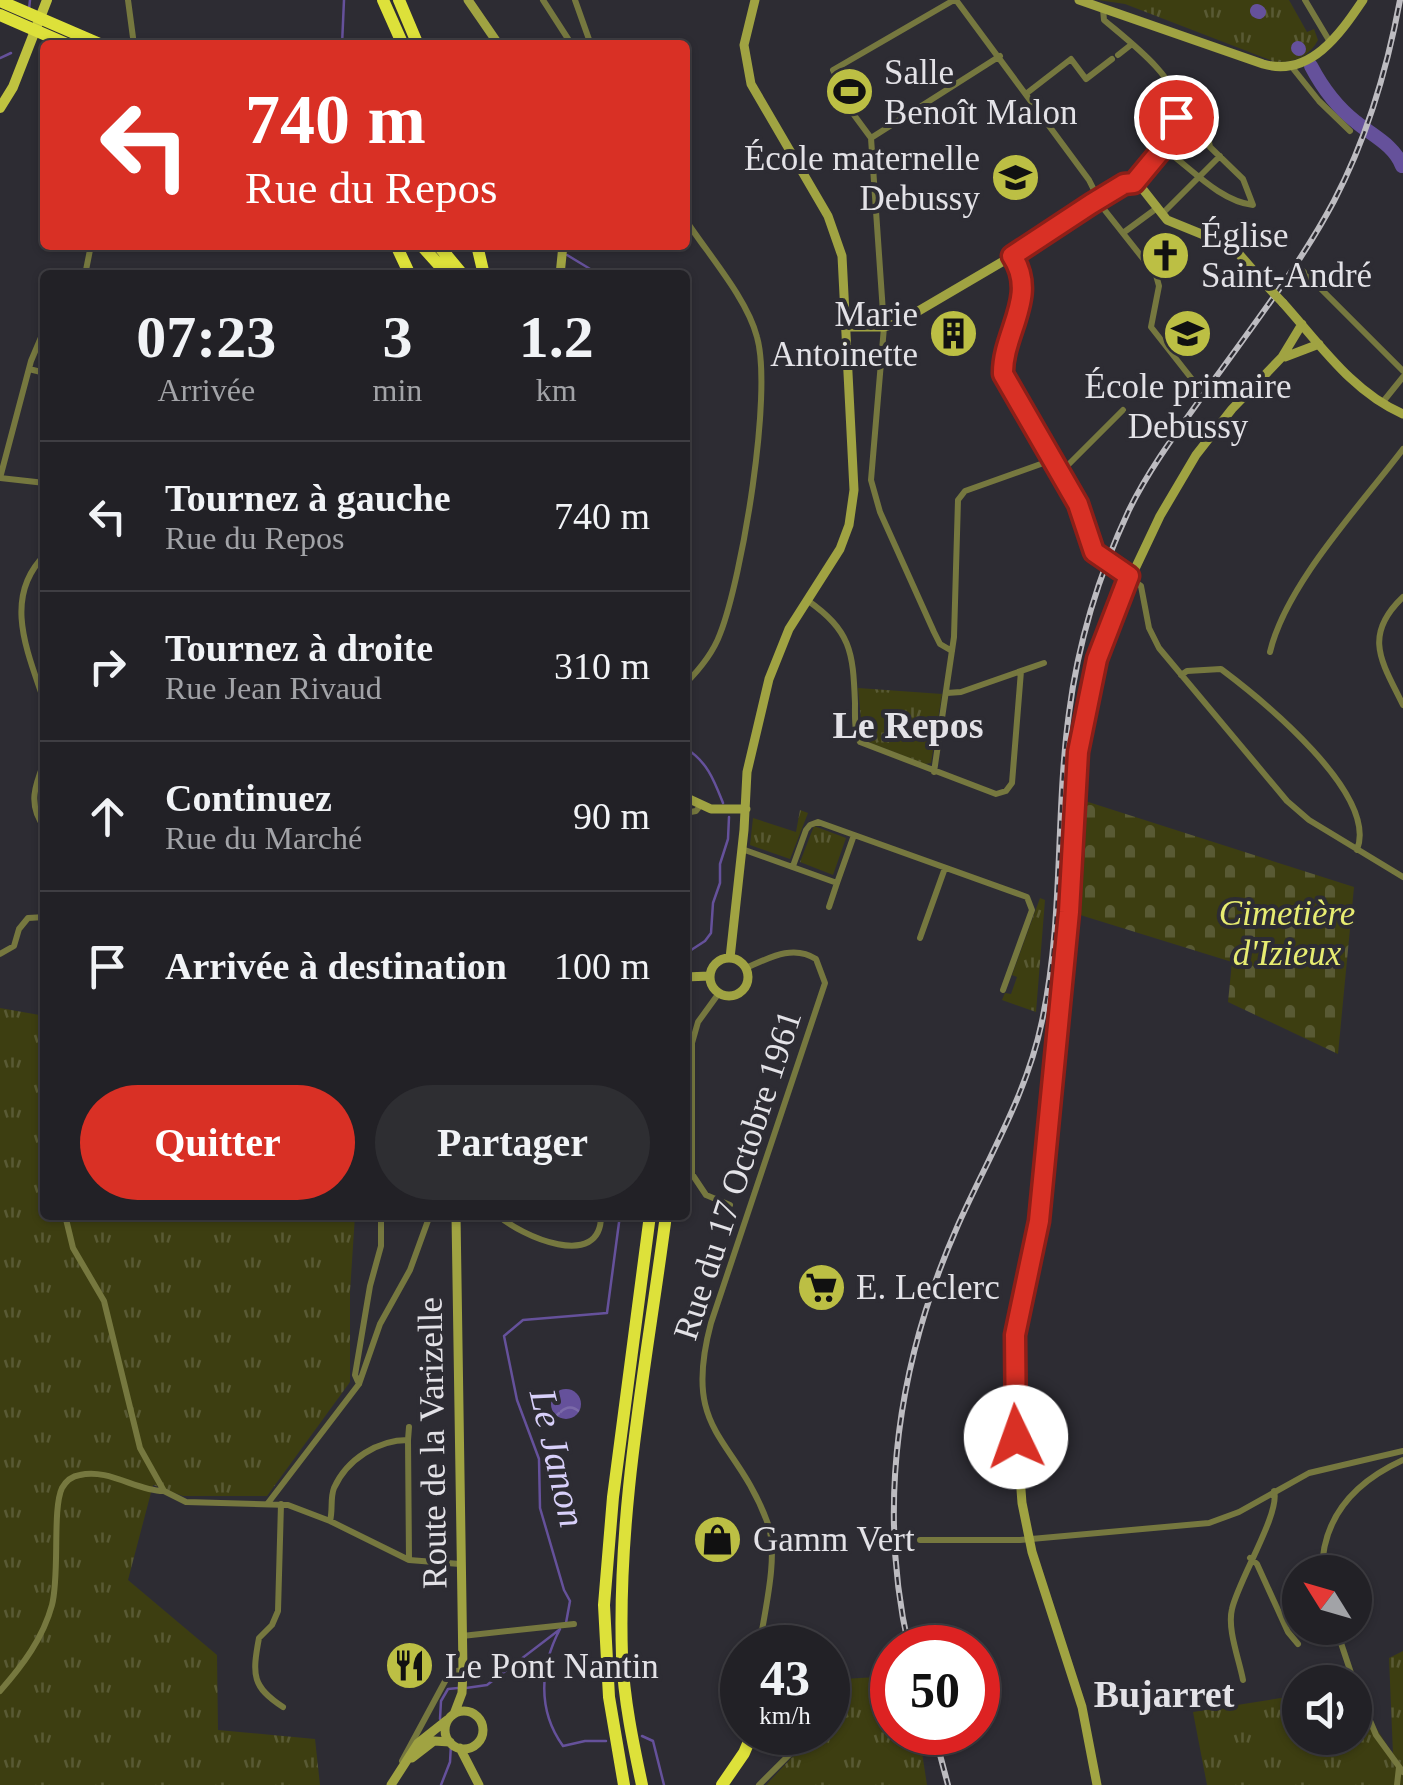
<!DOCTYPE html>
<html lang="fr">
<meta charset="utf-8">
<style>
:root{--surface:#222126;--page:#2e2e32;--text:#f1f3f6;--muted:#a2a3a7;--line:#3f3e43;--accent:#d93025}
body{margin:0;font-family:Georgia,serif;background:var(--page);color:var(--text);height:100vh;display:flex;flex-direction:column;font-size:38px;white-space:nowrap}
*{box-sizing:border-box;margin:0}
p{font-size:32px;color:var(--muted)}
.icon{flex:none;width:55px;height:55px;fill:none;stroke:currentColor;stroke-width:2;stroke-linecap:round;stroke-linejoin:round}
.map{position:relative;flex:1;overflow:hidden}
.drawer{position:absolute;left:40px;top:270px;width:650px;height:950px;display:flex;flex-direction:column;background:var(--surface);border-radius:10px;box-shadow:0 2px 8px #0004,0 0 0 2px var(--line)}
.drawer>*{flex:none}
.hud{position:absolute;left:40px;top:40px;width:650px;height:210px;border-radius:10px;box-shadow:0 2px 8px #0004,0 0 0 2px var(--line);background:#d93025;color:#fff;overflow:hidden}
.needle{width:65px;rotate:307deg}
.tools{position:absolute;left:1282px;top:1555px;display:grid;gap:20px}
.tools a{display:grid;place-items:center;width:90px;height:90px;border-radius:50%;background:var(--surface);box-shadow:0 2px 8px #0004,0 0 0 2px var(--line);font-size:50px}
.speed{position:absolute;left:720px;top:1625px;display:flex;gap:20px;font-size:50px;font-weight:700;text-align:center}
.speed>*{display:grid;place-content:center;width:130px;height:130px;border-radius:50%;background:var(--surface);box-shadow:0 2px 8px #0004,0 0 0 2px var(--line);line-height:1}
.speed small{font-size:25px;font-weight:400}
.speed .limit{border:15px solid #d22;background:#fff;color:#111}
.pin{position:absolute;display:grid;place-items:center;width:85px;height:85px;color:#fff;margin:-42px;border:5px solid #fff;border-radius:50%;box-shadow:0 2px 10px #0007}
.me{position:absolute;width:110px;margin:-55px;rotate:357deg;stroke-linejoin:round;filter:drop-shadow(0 0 8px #0008)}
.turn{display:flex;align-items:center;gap:35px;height:210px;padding:0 40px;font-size:45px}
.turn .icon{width:130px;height:130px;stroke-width:2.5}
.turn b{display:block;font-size:70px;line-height:85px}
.eta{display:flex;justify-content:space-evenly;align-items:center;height:170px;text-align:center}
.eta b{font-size:60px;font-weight:700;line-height:70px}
.cta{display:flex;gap:20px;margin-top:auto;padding:20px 40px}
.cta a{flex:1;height:115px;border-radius:60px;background:var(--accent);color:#fff;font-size:40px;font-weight:700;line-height:115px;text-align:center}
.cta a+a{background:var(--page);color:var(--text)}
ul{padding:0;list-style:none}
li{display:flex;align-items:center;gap:30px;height:150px;padding:0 40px;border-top:2px solid var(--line)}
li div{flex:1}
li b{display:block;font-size:38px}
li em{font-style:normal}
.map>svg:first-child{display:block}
.grass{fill:url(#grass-tufts)}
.cemetery{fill:url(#cemetery-stones)}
.water{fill:url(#water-waves)}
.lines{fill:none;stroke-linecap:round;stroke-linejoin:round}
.stream{stroke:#65519b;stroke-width:2.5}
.river{stroke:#65519b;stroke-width:14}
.street{stroke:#76783f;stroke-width:6}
.secondary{stroke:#a0a342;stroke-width:9}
.primary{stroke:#c0c340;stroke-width:10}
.highway{stroke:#dde13a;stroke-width:12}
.rail-casing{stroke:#bdbcc1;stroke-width:6}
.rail{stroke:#2d2c33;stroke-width:2.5;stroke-dasharray:8;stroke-linecap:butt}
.street-bridge{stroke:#76783f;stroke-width:6}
.secondary-bridge{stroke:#a0a342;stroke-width:9}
.highway-bridge{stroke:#dde13a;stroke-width:12}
.route-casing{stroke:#8d1f18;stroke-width:25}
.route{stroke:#d93025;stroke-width:18}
.labels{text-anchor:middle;stroke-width:8;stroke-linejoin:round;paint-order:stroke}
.poi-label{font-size:35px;fill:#e3e2e7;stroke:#2d2c33;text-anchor:start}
.park-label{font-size:35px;font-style:italic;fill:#e7ec71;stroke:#2d2c33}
.street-label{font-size:35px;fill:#e3e2e7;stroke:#2d2c33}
.neighbourhood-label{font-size:38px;font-weight:bold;fill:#e3e2e7;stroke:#2d2c33}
.water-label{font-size:38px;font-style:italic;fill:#d8d0fa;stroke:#2d2c33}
</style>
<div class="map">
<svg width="1403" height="1785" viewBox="0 0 1403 1785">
<defs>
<pattern id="grass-tufts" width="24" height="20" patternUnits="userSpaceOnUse" patternTransform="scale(2.5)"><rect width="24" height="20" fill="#3d3e11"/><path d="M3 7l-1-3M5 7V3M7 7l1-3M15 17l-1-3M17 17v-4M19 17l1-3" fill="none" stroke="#595a34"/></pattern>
<pattern id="cemetery-stones" width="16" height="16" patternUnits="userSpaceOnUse" patternTransform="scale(2.5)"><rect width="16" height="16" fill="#3d3e11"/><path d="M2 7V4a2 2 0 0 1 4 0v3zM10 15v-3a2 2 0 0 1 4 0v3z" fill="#595a34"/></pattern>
<pattern id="water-waves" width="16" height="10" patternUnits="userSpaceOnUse" patternTransform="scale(2.5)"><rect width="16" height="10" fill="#65519b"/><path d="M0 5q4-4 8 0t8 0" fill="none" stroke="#7b6aa9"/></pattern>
</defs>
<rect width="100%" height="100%" fill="#2d2c33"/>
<path class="grass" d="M1098 0H1289L1307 32 1314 29 1318 40C1310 56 1294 63 1275 62L1125 4Z
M858 688 942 694 931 763 925 764 863 740Z
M800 810 808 813 790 859 750 845 753 818 796 832Z
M814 826 846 838 833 875 800 862Z
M1040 898 1045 900 1036 1012 1002 1000 1005 993 1011 994 1017 977 1012 975Z
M0 1008 45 1016V1215H355L350 1292V1382L267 1496H183L153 1485 128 1580 217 1655 218 1730 315 1739 320 1785H0Z
M1403 1651V1785H1207L1193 1712 1300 1695V1738H1355V1696L1393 1754 1389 1658Z
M892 1676V1732L919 1733 927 1785H766L795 1754 805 1733 828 1732V1680Z"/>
<path class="cemetery" d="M1082 800 1354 887 1338 1054 1228 1002 1232 962 1077 914Z"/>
<path class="water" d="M551 1404a15 15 0 1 1 30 0a15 15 0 1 1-30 0Z"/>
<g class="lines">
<path class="stream" d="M29 9 30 0
M342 45 344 0
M0 58 11 53
M551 245 560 250
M567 255 600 275
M685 748C707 761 714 780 723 803
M685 954 705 941 711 933 713 903 720 883V864L728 839 729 817
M566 1623 570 1601 564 1590 540 1508 539 1459 517 1400 504 1336 523 1320 607 1313 620 1215
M560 1629C540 1667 537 1710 563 1746L585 1741H606
M466 1688 487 1685 559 1630
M440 1719 441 1701 448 1689 458 1688
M642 1736 653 1741 664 1785
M441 1785 450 1762 451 1744"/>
<path class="river" d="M1257 11 1259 12
M1298 48 1299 49
M1311 66C1322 87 1338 108 1356 122 1373 136 1394 145 1402 166"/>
<path class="street" d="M128 0 134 45
M543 0 572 45
M575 0 591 45
M956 0 1089 180 1103 208 1156 275 1159 286 1151 327 1195 383
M1305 0 1330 42
M1103 9 1104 20C1126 39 1179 78 1178 109 1177 122 1170 136 1164 146 1156 160 1142 169 1134 183
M1118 55 1132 44
M1291 66 1319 101 1350 131
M1027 93 1071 59 1086 79 1112 59
M871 138 854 115 833 70 954 0
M1163 148C1190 167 1219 201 1253 205L1243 179 1210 147 1205 124 1178 109
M1162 214 1220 156
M685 219C707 253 747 298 757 337 773 393 742 578 720 634 713 653 699 670 685 684
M1123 233 1157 208
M1012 256 1023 274 1024 288 1003 374 1077 504 1097 556
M1303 271 1403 371
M85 275 91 245
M29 369 45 373
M1382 403 1403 377
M1060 473 1123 410
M0 478 31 361 45 328
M0 478 45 483
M45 555C1 598 29 655 45 704
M1121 572 1141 586 1149 628 1159 648 1287 801 1309 820 1403 877
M1403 597C1362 636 1382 662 1403 705
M807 600C851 631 853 651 855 703 855 716 854 730 860 742L996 794 1006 791 1012 783 1021 671
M952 651 940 644 934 632 880 512 871 480 884 327 871 138 1000 56
M1270 652C1286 584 1361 505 1403 449
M1181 675 1187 671 1221 669C1261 699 1379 794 1357 850
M947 693 961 692 1044 663
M45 760C35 785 27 805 45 828
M934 772 954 637 958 500 965 491 1052 460
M685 813 696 811 700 806
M742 849 837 883 854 835
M793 866 806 830 810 825 818 822 1027 897 1032 910 1003 990
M829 907 837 883
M920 938 945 868
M0 954 14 946 19 929 28 918 45 917
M746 968C769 958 793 944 816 959L825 983 711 1323C681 1435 736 1435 768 1524 779 1556 764 1614 759 1648
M719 993 698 1022 692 1043V1174L706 1195 730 1205
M65 1215 73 1248 104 1301 140 1448 164 1491 186 1502 288 1505 330 1521 409 1560 460 1564
M498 1215C520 1236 602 1272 601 1215
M359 1384 355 1375 370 1286 381 1246V1215
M408 1440 409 1427
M268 1503 359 1384 380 1324 410 1270 430 1215
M281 1504 278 1611 272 1625 259 1638C252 1675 252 1687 283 1707
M330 1521C333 1510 330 1498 334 1488 347 1459 378 1440 408 1440L409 1560
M920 1540H1020L1209 1523 1239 1512 1309 1473 1403 1451
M1250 1558 1257 1564 1288 1632 1298 1644
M1322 1572C1322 1517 1355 1482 1403 1460
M1336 1628 1354 1682
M462 1636 574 1624
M742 1655C725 1669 725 1688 742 1702
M1243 1680C1239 1659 1227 1629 1232 1609 1238 1581 1281 1512 1274 1491
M1355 1685 1376 1735 1403 1772
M0 1691C23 1665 43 1638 52 1605 60 1574 52 1509 62 1488 66 1481 73 1476 80 1475 108 1468 137 1491 163 1491
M402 1761 450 1672 463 1670
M759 1785 791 1753 801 1732
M1397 1785 1399 1767"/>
<path class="secondary" d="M468 0 499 45
M1079 0 1263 64C1310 78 1340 34 1363 0
M560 275 563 245
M1283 303C1319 343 1352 392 1403 414
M846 327H884L898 323 1012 256 1091 204 1131 183 1141 187 1167 220 1221 242 1239 254 1267 286
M1285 357 1319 344
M685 797 711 809H746
M730 958 744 830 747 772 769 679 789 629 840 549 849 525 854 490 842 256 828 216 751 84 744 45 755 0
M710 977a19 19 0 1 1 38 0a19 19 0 1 1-38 0Z
M685 977 710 976
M445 1730a19 19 0 1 1 38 0a19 19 0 1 1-38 0Z
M454 1714 462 1693 463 1670 456 1215
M460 1748 479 1785
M412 1758 434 1741 450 1742
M391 1785 418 1743 447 1720
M1097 1785 1082 1707 1032 1552 1022 1503 1015 1411V1335L1039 1221 1069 912 1078 751 1090 686 1106 630 1160 516 1196 455 1232 409 1282 357 1302 324"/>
<path class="primary" d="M0 108 13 87 47 0"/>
<path class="highway" d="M383 0 403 45
M399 0 418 45
M396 245 410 275
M421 245 448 275
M438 245 463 275
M477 245 484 275
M624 1785 609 1697 604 1605 613 1497 650 1215
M642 1785C633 1743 624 1700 622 1656 617 1509 647 1361 666 1215
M722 1785 744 1753 753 1732"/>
<defs>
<path id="rail" d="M909 1648C876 1504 899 1358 958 1225 988 1158 1027 1094 1042 1021 1064 918 1055 816 1069 713 1078 643 1099 574 1129 510 1152 463 1186 420 1216 377 1257 320 1301 263 1334 201 1367 138 1387 70 1400 0
M934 1732 948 1785"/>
</defs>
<use href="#rail" class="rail-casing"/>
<use href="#rail" class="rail"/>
<path class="street-bridge" d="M1097 556 1121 572"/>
<path class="secondary-bridge" d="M1267 286 1283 303"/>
<path class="highway-bridge" d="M0 1 102 45
M0 15 69 45
M443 275 447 245"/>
</g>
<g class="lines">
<defs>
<path id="route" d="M1016 1437 1015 1335 1039 1221 1069 912 1078 752 1097 659 1129 576 1094 552 1078 504 1003 374C1002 333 1039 296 1012 256L1091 204 1124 184 1134 183 1163 148 1176 117"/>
</defs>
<use href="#route" class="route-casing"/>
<use href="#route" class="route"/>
</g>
<defs>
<symbol id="stadium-disc" viewBox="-11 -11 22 22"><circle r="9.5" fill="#bcbf44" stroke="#2d2c33"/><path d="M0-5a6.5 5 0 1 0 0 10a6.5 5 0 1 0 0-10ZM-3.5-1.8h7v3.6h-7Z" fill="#111"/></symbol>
<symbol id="school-disc" viewBox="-11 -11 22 22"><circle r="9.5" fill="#bcbf44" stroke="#2d2c33"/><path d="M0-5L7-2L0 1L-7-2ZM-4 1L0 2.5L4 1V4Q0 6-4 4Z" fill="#111"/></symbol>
<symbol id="church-disc" viewBox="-11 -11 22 22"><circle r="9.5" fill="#bcbf44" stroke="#2d2c33"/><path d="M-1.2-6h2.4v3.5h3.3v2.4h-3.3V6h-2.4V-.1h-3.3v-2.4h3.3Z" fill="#111"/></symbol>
<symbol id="building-disc" viewBox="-11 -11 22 22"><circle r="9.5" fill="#bcbf44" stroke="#2d2c33"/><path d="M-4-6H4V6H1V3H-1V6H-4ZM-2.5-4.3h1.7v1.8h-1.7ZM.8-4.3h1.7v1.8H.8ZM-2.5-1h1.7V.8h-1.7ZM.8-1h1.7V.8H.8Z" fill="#111"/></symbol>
<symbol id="supermarket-disc" viewBox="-11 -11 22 22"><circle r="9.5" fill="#bcbf44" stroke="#2d2c33"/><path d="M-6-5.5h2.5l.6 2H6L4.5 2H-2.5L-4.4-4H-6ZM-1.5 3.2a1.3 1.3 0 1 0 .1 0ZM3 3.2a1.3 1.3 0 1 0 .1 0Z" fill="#111"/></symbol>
<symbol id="shop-disc" viewBox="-11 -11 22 22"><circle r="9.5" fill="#bcbf44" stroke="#2d2c33"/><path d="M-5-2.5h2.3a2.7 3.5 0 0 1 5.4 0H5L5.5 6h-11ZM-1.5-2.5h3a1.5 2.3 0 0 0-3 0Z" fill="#111"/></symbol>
<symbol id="restaurant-disc" viewBox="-11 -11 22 22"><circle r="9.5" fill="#bcbf44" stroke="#2d2c33"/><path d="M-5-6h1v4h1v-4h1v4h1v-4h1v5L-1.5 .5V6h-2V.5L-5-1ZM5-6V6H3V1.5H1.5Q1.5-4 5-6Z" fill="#111"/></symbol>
</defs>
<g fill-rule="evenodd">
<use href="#stadium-disc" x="822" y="64" width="55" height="55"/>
<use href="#school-disc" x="988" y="150" width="55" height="55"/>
<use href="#church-disc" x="1138" y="228" width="55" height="55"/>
<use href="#building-disc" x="926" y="306" width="55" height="55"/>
<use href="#school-disc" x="1160" y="306" width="55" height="55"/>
<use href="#supermarket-disc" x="794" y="1260" width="55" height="55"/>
<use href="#shop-disc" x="690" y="1512" width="55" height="55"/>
<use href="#restaurant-disc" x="382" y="1638" width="55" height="55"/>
</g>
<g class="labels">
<g class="poi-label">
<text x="884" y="84">Salle<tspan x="884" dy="40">Benoît Malon</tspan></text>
<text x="980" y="170" text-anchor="end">École maternelle<tspan x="980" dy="40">Debussy</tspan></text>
<text x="1201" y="247">Église<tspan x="1201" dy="40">Saint-André</tspan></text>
<text x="918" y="326" text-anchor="end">Marie<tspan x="918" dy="40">Antoinette</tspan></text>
<text x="1188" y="398" text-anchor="middle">École primaire<tspan x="1188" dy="40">Debussy</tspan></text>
<text x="856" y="1299">E. Leclerc</text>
<text x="753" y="1551">Gamm Vert</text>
<text x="445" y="1678">Le Pont Nantin</text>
</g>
<g class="park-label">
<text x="1287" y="925">Cimetière<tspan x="1287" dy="40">d'Izieux</tspan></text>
</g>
<g class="street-label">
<text transform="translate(737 1175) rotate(-72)" y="12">Rue du 17 Octobre 1961</text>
<text transform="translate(432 1443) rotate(-91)" y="12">Route de la Varizelle</text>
</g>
<g class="neighbourhood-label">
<text x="908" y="738">Le Repos</text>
<text x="1164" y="1707">Bujarret</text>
</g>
<g class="water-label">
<text transform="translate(558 1458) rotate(77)" y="13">Le Janon</text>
</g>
</g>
</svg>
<div class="tools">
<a><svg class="needle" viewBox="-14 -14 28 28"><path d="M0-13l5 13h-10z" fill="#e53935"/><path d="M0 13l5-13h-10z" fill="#a2a3a7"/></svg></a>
<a><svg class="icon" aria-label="sound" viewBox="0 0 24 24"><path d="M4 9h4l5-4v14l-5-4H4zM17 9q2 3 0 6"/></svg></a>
</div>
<div class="speed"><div>43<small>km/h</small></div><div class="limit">50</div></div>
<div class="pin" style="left:1176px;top:117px;background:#d93025"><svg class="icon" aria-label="arrive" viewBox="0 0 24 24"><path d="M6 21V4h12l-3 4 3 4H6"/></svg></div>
<svg class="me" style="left:1016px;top:1437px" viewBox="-20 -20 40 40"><circle r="19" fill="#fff"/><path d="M0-13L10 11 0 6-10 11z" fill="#d93025"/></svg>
<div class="hud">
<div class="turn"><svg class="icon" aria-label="left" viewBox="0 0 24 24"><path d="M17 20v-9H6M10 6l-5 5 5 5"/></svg><div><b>740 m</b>Rue du Repos</div></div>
</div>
<section class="drawer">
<div class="eta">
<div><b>07:23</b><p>Arrivée</p></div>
<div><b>3</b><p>min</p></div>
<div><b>1.2</b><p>km</p></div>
</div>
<ul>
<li><svg class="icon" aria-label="left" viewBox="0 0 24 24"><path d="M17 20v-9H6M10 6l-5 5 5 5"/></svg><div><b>Tournez à gauche</b><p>Rue du Repos</p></div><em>740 m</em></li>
<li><svg class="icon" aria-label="right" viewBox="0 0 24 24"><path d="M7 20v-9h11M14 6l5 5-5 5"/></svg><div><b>Tournez à droite</b><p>Rue Jean Rivaud</p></div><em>310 m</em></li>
<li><svg class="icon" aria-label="ahead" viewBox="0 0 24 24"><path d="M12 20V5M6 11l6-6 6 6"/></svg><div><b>Continuez</b><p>Rue du Marché</p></div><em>90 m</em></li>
<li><svg class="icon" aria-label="arrive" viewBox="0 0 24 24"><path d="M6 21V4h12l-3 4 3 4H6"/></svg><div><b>Arrivée à destination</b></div><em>100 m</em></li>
</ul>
<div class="cta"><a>Quitter</a><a>Partager</a></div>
</section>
</div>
